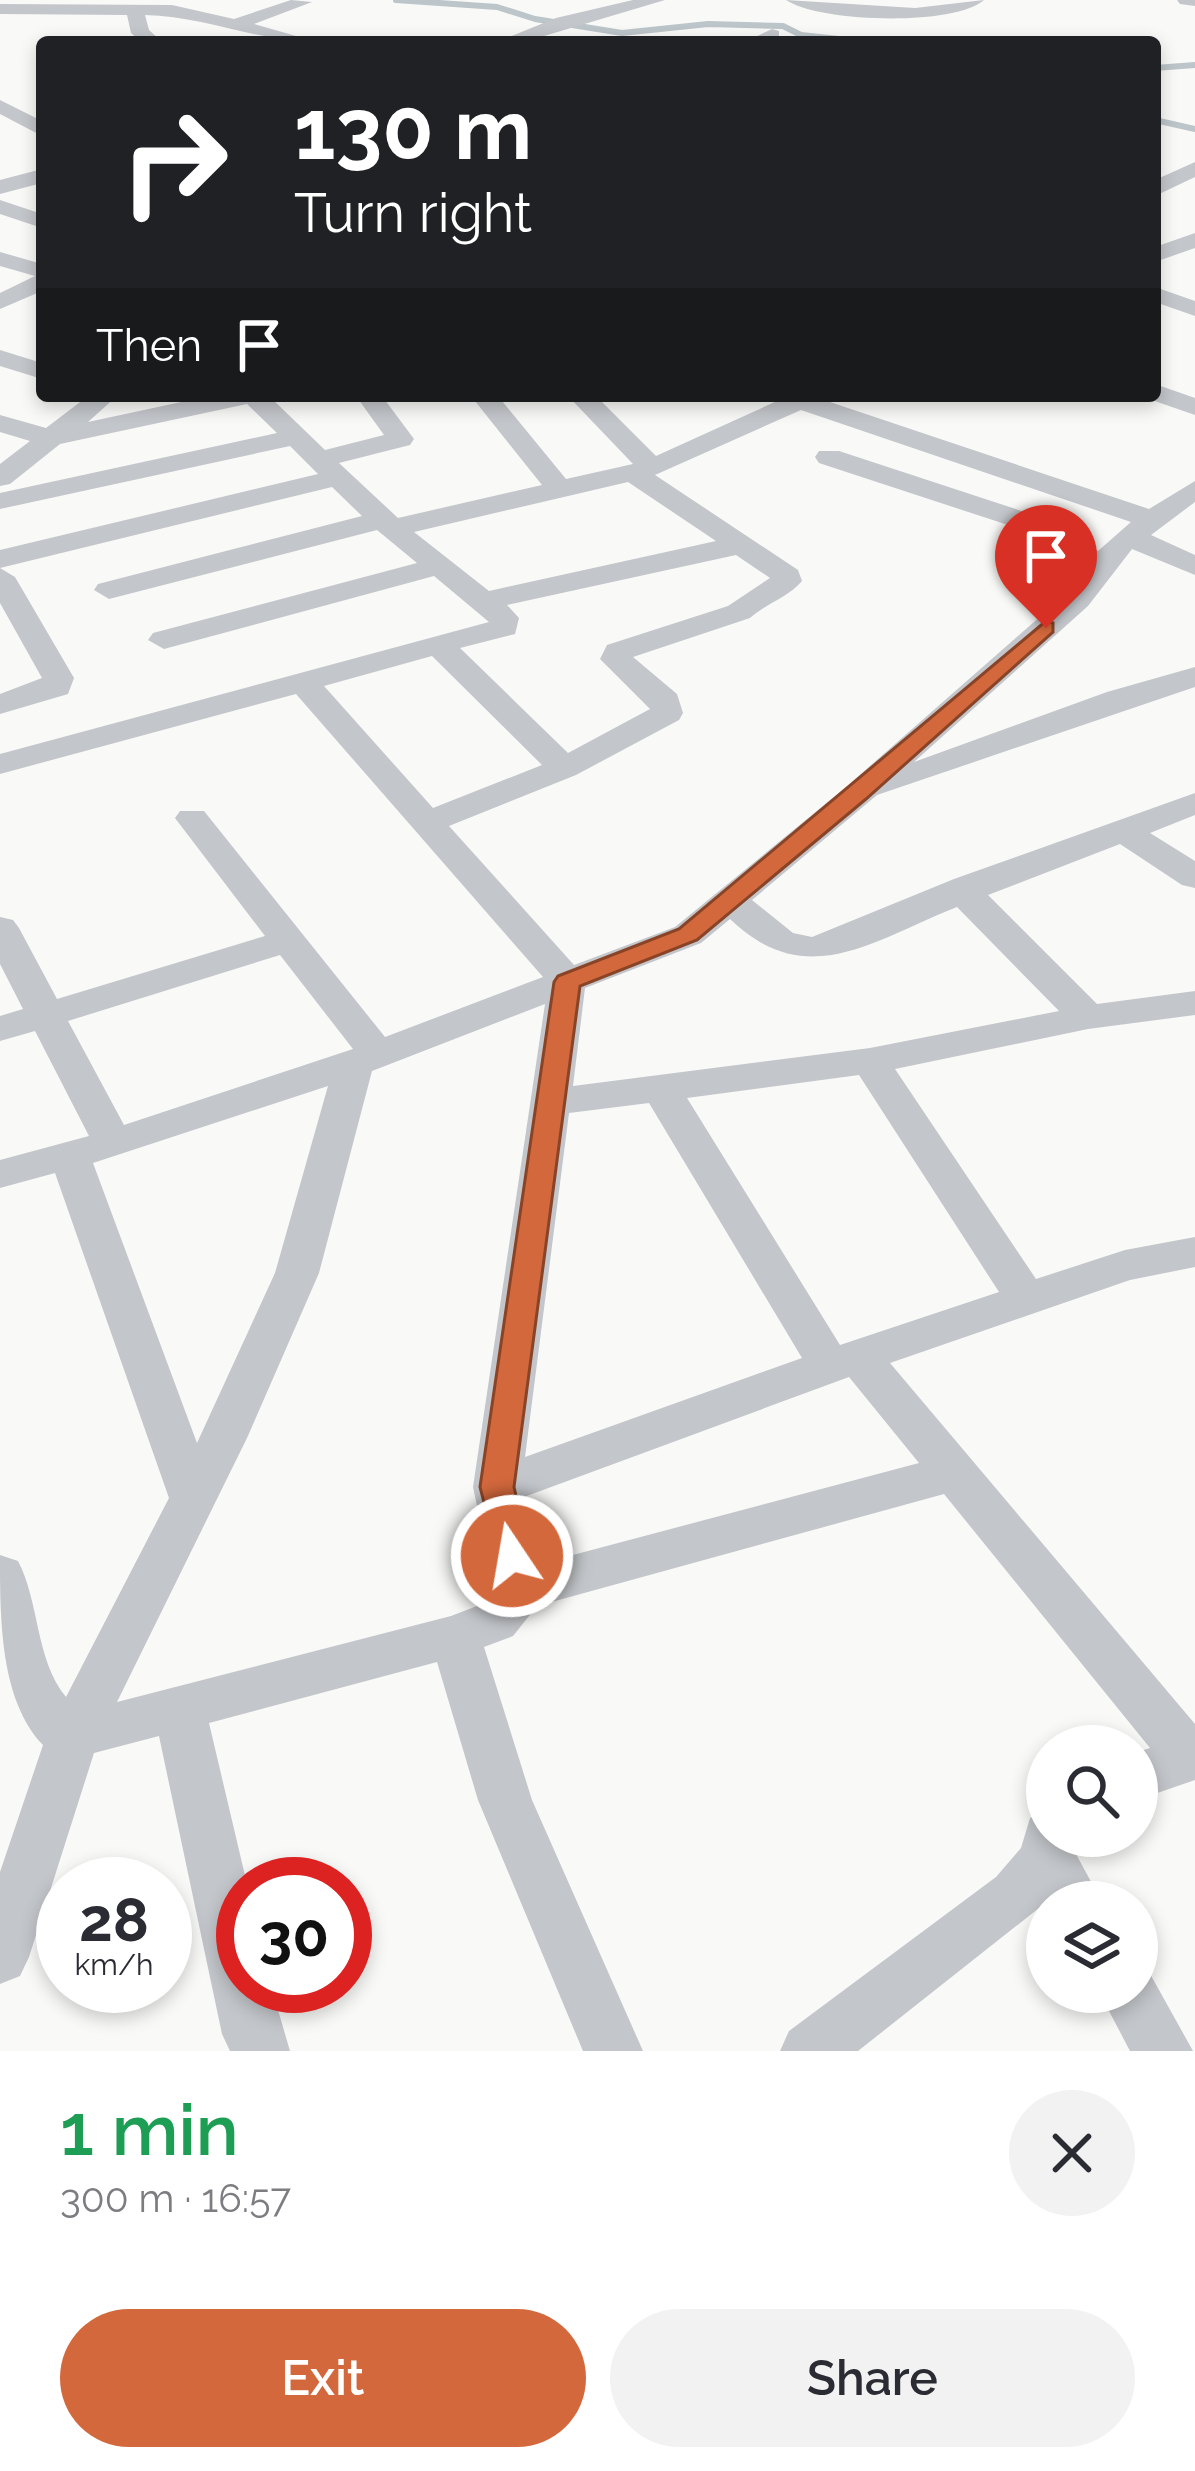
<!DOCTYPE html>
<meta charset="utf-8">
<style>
:root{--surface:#fff;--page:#f2f2f3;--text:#2b2b33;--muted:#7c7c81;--accent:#d3683c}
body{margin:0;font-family:Raleway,sans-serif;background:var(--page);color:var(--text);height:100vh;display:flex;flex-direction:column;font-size:45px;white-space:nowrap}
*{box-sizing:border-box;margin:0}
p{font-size:39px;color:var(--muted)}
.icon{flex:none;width:66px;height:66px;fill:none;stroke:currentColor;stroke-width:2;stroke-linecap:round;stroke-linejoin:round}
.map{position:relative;height:2051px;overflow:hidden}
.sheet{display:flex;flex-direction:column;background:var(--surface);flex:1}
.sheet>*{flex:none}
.banner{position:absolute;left:36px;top:36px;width:1125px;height:366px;border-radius:12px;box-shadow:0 6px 18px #0003;background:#202124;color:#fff;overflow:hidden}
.tools{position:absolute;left:1026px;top:1725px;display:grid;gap:24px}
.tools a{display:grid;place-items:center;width:132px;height:132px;border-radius:50%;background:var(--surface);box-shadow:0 6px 18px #0003;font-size:60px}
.speed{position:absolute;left:36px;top:1857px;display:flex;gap:24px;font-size:60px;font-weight:700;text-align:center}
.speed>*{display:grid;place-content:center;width:156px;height:156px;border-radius:50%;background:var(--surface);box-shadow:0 6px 18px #0003;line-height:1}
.speed small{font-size:30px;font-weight:400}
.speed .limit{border:18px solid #d22;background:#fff;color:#111}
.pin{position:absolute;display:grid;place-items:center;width:102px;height:102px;color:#fff;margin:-123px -51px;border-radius:50% 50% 50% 0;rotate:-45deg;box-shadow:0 0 12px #0007}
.pin .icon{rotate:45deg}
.me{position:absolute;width:132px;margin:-66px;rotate:348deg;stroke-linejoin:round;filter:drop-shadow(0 0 9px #0008)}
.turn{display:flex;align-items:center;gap:42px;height:252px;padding:0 60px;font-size:54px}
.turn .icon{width:156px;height:156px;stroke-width:2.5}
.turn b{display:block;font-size:84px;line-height:102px}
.then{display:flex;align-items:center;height:114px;padding:0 60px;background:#0003;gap:24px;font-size:45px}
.round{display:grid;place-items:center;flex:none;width:126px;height:126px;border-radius:63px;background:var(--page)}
.summary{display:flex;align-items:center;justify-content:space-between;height:204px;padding:0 60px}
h1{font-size:72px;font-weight:600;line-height:90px;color:#1e9e55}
.primary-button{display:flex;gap:24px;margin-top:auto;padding:24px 60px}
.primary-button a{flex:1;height:138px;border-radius:72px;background:var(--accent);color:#fff;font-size:48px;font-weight:600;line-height:138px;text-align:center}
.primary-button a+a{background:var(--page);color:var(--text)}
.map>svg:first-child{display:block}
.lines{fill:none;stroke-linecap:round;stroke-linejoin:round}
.stream{stroke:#bcc5c9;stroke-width:6}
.minor{fill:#c3c6ca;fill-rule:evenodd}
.route{fill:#d3683c;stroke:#894427;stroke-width:3}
</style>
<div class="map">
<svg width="1195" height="2051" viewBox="0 0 1195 2051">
<rect width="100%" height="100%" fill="#f9f9f7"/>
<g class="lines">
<path class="stream" d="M396 0 497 7 535 19 622 33 708 24 783 26 801 35 867 42
M907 42H927
M1155 68 1195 65
M1155 120 1195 129"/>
<path class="minor" d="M291 0 312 2 254 24 317 42C258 42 204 16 145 15L149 30 162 42H141L131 33 127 15 0 14V4L172 5 234 19Z
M633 0H665L524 42H497L556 18Z
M786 0 915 8 984 0C953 27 818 22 786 0Z
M1177 0H1195V6L1180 4Z
M772 29 779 31V39L745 42Z
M602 36 610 38 612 42H593Z
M0 100 42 121V136L0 114Z
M1195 162V177L1155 196V180Z
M42 169V183L0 194V180Z
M0 200 42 214V228L0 214Z
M1195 233V248L1155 262V247Z
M0 252 42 264V291L0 309V293L35 276 0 266Z
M1155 287 1195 301V316L1155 302Z
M0 350 42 363V379L0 366Z
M1155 384 1195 398V415L1146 398 1155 396Z
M88 396H117L88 422 209 396H269L325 450 384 435 356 396H382L414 439 410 445 339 463 398 518 542 485 471 396H498L566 479 633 464 568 396H596L656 456 788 396H823L821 399 1149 509 1195 481V502L1151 535 1195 555V575L1132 549 1088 606 914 762 1107 692 1195 667V687L877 795 752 900 793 933 812 937 954 879 1195 793V815L1150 833 1195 861V888L1182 885 1120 844 988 895 1097 1004 1195 991V1015L1088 1029 895 1069 1036 1279 1125 1250 1195 1237V1267L1130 1280 890 1363 1195 1724V1780L1137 1800V1752L1150 1748 944 1494 537 1606 513 1636 484 1647 532 1800 643 2051H583L478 1800 437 1662 209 1723 247 1884H243V1986H271L290 2051H230L222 2034 159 1736 94 1753 29 1957 20 1976 0 1984V1872L43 1745C0 1700 0 1619 0 1555L18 1561C40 1603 35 1659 66 1697L169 1498 55 1173 0 1188V1160L89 1136 35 1031 0 1041V1016L23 1009 0 964V917L13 920 19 928 57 999 265 936 175 818 180 811H204L385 1037 543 977 296 694 0 774V754L489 622 434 576 164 649 148 640 153 633 417 563 377 530 109 599 94 590 98 584 362 516 332 487 0 568V550L318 474 290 446 0 509V493L277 433 247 404 60 444 10 484 0 486V464L30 441 0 432V415L46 428ZM801 410 1131 522 1098 551 1043 518 839 451H819L815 457 819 463 1023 530 1085 568 1066 594 846 787 675 927 574 965 449 826 576 775 679 720 683 713 677 694 633 657 750 618C765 604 789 597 802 581L798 570 655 475ZM628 482 716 541 489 591 414 532ZM736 555 770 578 728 606 607 645 600 659 650 709 568 753 460 648 515 634 519 618 507 605ZM432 656 542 765 433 808 324 686ZM957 907 1059 1011 870 1048 573 1086 585 988 701 943 730 919C807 993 873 940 957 907ZM280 955 353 1049 124 1125 68 1021ZM545 1004 473 1487 494 1586 477 1606 451 1616 117 1702 247 1438 319 1273 372 1071ZM859 1075 999 1292 840 1345 687 1098ZM328 1086 275 1273 197 1443 93 1163ZM649 1103 802 1358 525 1457 569 1113ZM849 1377 919 1463 539 1564 524 1497Z
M0 568 15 577 74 678 68 694 0 714V694L42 678 0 603Z
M1047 1812V1836H1078L1076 1854 1102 1902H1047V1908L1044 1904 858 2051H780L789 2031 996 1877 1021 1848 1030 1818Z
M1137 1968 1149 1972 1193 2051H1130L1099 1992H1137Z"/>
</g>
<path class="route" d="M1046 621 1053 623V632L866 799 697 940 580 986 514 1487 530 1556 524 1565 512 1570 500 1565 480 1487 554 982 558 976 679 929Z"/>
</svg>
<div class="tools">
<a><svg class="icon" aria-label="search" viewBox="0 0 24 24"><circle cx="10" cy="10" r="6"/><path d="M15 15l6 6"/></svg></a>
<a><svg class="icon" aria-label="layers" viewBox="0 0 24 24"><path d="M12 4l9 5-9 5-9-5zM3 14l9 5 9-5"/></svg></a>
</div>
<div class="speed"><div>28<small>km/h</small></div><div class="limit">30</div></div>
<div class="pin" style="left:1046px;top:628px;background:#d93025"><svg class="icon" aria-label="arrive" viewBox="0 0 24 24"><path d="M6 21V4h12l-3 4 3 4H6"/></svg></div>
<svg class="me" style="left:512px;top:1556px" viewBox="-20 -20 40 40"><circle r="17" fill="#d3683c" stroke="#fff" stroke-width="3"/><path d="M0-11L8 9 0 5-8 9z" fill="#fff"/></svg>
<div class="banner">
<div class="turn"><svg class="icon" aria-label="right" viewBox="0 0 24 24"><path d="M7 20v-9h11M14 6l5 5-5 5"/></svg><div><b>130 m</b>Turn right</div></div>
<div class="then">Then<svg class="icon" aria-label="arrive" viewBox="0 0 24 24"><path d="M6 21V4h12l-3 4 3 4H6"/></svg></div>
</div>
</div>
<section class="sheet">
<div class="summary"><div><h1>1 min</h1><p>300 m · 16:57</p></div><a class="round"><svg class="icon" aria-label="close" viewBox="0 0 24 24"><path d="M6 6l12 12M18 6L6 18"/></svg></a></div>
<div class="primary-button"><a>Exit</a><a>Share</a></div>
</section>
